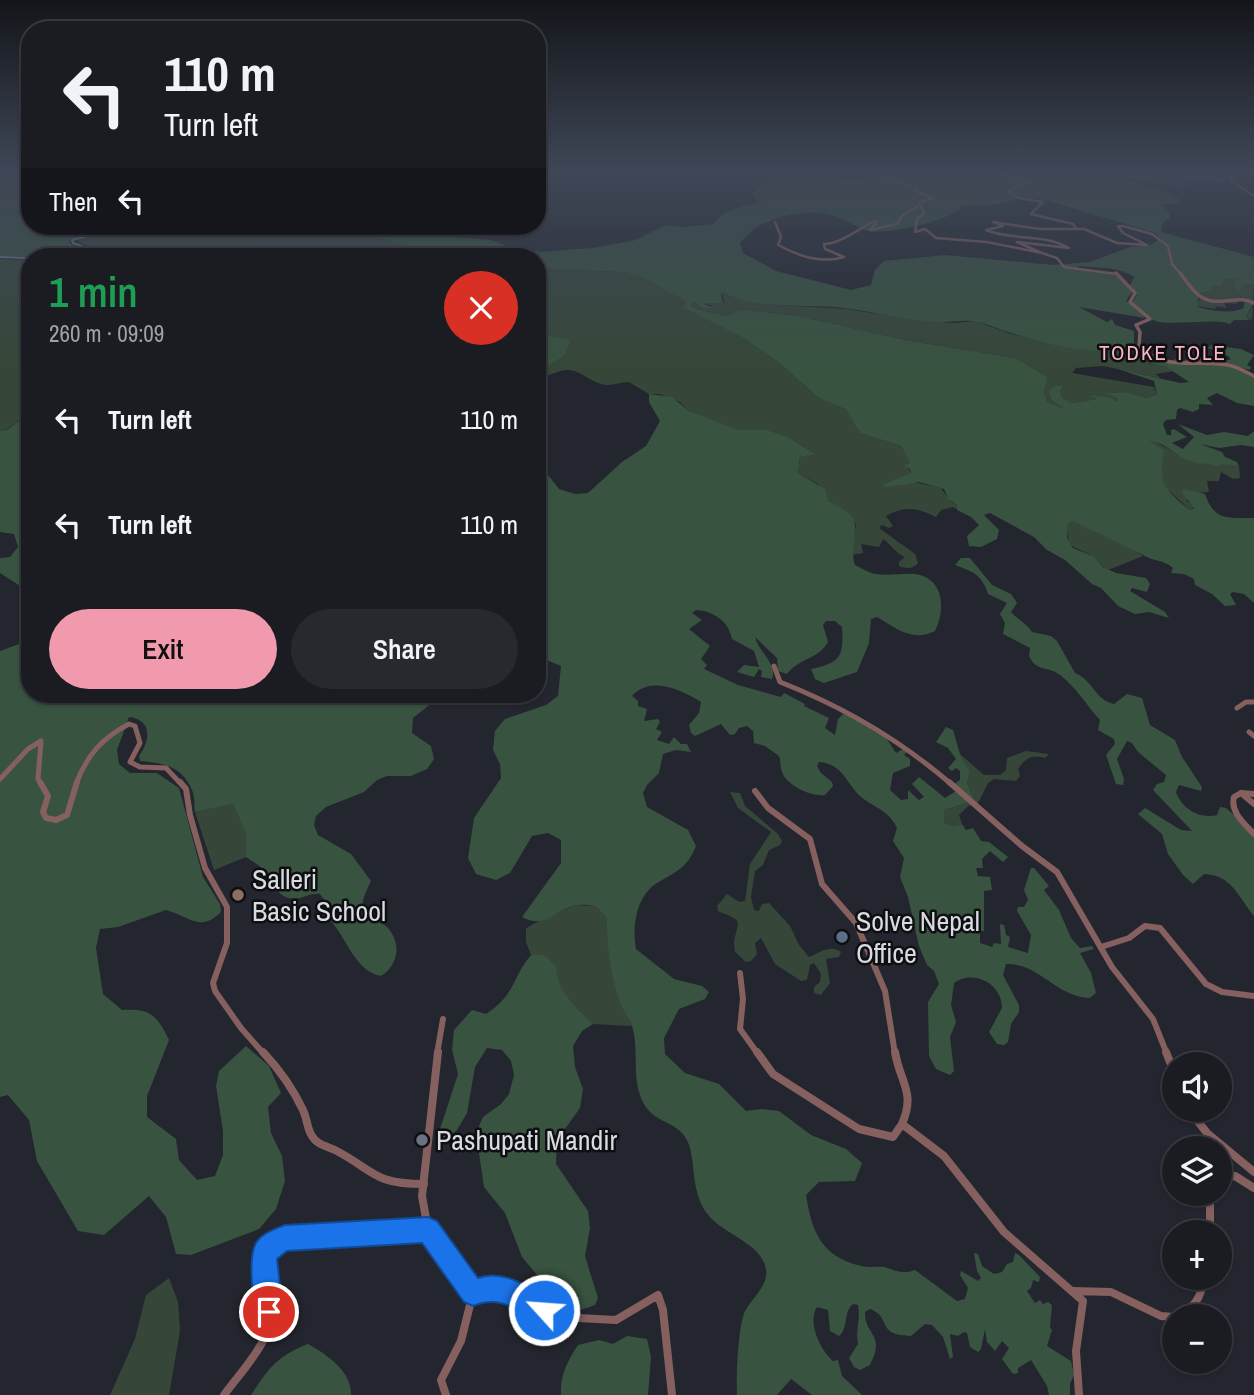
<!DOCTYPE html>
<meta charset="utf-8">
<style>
:root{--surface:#1a1c22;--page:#27292f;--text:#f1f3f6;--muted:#9fa1a5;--line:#383a40;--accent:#f29aad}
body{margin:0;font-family:"Archivo Narrow",sans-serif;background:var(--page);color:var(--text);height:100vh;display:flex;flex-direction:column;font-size:26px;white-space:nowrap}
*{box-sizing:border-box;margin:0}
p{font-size:23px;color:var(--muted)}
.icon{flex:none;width:38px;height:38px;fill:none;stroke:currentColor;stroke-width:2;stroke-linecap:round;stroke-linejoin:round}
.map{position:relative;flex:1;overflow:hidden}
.details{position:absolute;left:21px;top:248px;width:525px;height:455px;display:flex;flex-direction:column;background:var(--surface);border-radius:28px;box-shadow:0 2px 5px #0004,0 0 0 2px var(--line)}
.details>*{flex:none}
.hud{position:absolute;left:21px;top:21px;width:525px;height:214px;border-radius:28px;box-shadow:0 2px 5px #0004,0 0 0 2px var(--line);background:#1a1c22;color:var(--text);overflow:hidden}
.buttons{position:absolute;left:1162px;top:1052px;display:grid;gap:14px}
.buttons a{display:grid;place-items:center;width:70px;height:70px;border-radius:50%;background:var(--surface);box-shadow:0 2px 5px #0004,0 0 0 2px var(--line);font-size:35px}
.pin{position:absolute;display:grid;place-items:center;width:60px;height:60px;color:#fff;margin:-30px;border:4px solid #fff;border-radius:50%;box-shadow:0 2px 7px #0007}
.me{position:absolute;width:77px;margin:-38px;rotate:296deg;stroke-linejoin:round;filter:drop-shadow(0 0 5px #0008)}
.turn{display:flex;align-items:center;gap:24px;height:147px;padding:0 28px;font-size:32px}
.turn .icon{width:91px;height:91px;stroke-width:2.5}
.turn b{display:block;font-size:49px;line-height:60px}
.then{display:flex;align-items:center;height:66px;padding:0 28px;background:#0003;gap:14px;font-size:26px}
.round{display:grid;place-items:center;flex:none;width:74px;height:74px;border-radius:37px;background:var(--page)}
.overview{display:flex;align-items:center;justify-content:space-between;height:119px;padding:0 28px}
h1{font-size:42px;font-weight:600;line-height:52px;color:#1e9e55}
.button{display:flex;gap:14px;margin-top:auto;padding:14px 28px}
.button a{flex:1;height:80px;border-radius:42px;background:var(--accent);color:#111;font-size:28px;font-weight:600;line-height:80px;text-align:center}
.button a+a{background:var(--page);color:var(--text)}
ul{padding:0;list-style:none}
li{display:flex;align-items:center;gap:21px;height:105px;padding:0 28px}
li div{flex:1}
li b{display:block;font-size:26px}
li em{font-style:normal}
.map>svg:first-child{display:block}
.green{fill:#36473a}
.forest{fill:#385340;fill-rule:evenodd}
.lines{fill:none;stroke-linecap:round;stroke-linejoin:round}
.stream{stroke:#6a7e8e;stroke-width:2}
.minor-far4{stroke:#85605e;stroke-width:2.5}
.minor-far3{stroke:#85605e;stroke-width:3.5}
.minor-far2{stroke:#85605e;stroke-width:5}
.minor-far1{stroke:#85605e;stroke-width:6}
.minor{stroke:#85605e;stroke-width:8}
.route{fill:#1a73e8;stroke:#114b97;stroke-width:2}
.education-dot{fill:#8d6e63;stroke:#0e0f12;stroke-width:2.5}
.service-dot{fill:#5c6f8a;stroke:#0e0f12;stroke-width:2.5}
.worship-dot{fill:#6b7280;stroke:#0e0f12;stroke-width:2.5}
.labels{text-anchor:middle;stroke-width:5;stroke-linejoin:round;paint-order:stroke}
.far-quarter-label{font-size:21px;letter-spacing:2px;fill:#f9b5c3;stroke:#0e0f12}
.near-poi-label{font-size:28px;fill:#dadbe1;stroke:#0e0f12;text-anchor:start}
</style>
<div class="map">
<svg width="1254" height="1395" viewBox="0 0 1254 1395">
<rect width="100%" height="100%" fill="#23262e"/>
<path class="green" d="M0 173 30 175V195L0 190Z
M136 226C170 227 180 251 216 226H321L360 233 443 257H240C211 244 188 255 159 247L151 251 156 253 146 257H102L101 253 75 239 86 234Z
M0 259 30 260V412L6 430 0 431Z
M537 269 624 272 645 279 688 302 683 307 743 338 778 362 820 399 845 409 860 433 901 446 911 462 906 465 911 473 889 487 914 482 941 488 950 501 957 505V509L953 507 941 510 936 517C918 508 905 505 886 516L893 526 889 528 882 525 879 528 915 554 918 563C914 569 905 569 899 566V562L905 557C896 554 892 545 883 539L879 547 861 544 863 553 851 555 856 525 852 516 828 501 818 484 798 473 800 457 815 453 788 437 768 430H739L725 426 689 411 680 402 660 394H649L629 382C619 382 610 387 601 384 590 381 582 372 570 370 558 369 549 378 537 376V367L559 360 570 341 537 333Z
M1226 279H1238L1234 280 1240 290 1245 284 1254 285 1252 320 1246 316 1253 306 1246 300 1236 302 1238 304 1224 303 1227 308 1215 306 1216 309 1197 306 1202 292H1211V287L1221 286Z
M722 293 735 298 777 305 846 309 924 321 955 323 975 321 1011 334 1063 346 1104 351 1134 345 1140 351 1131 353 1130 357 1142 358 1148 364 1164 365 1174 371 1156 374 1160 378 1103 366 1076 368 1072 373 1154 387 1157 394 1147 398 1125 392 1108 393 1117 398 1116 401 1108 397 1086 394 1097 399 1072 403 1062 398 1060 391 1063 386H1055L1048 390 1051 400 1063 408 1047 402 1044 391 1015 358 906 340 799 316 748 310 728 316 696 309 691 305 693 302 703 308 714 306 701 303H724Z
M1148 440 1154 441 1190 461 1210 463 1217 467 1221 463 1239 466 1240 478 1233 479 1221 472 1219 481H1207L1209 492 1198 493 1186 500 1194 507 1190 510 1167 489Z
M1072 521 1125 544 1143 556 1108 570C1101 566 1097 559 1091 555 1073 545 1066 550 1068 524Z
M1026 751 1049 754 1045 758C1031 754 1026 758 1018 769L1020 776 1016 781 994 779 988 783 978 803 968 806 959 815 962 824 953 826 944 823V810L969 802 972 794 967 783 970 772 960 754 984 775H1000L1006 770 1007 758Z
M730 792 740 793 745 806 778 834 782 841 780 845 769 850 763 865 755 871 751 897 754 910 759 911 762 904 769 903 790 926 799 945 809 957C820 953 829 944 841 952L839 957 826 959 830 983 821 995 814 993V987L820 982 821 974 814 963 810 965 807 980 801 981 775 964 761 938 755 943 757 954 751 961 746 962 735 952C735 949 734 945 734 942 738 919 745 922 718 911L717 906 727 894 739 902 745 901 750 864 771 832 738 808Z
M233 804 246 835V857L214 870 195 812Z
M576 905 595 906 607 918C606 954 615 993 632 1026L593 1024 562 993 544 955H531L526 942V929C532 923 565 909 576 905Z
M169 1278 178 1302 180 1331 169 1395H110L135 1339 146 1295Z"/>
<path class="forest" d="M794 170 857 181 876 176H913L926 170H1191L1225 179 1226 181 1222 182 1178 181 1191 188 1111 176 1169 193 1180 200 1175 204H1161L1170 213V218L1163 222 1161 232 1254 257V285L1245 284 1240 290H1236L1234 281 1237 279H1226L1221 286 1211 287 1212 292H1202L1198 299V307C1210 311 1233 314 1244 308V303L1248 301 1253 304 1246 316 1250 320H1234L1230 324C1216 318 1178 325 1159 322 1148 320 1142 308 1132 303L1137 295 1130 286 1134 277C1119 266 1097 268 1079 266L1077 267C1089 273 1114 272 1121 278 1125 282 1126 287 1132 292L1126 301 1138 308 1145 318 1079 307 1107 322 1112 319 1115 325 1134 331V345C1097 359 1045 344 1008 332 998 329 988 324 977 322 965 319 948 323 935 322 904 320 875 312 844 308 806 304 758 310 723 293L721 294 723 303H702L714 308H703L693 302 691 305 696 309 728 316 735 312 748 310 799 316 906 340 1015 358 1047 377 1044 391 1047 402 1063 408 1051 400 1048 390 1055 386H1063L1060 391 1062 398 1072 403 1097 399 1086 394 1108 397 1117 401V398L1106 393 1125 392 1147 398 1157 394 1154 381 1115 368 1180 383 1189 382 1165 366 1146 363 1143 356 1162 362 1180 364 1173 359 1184 361C1199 351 1215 367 1231 359L1228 356 1208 348 1211 345 1241 349 1254 355 1247 365 1251 367 1250 370 1234 366 1254 377V406L1237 403 1217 393 1207 398 1213 405 1199 404V409L1193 412 1180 408 1177 410 1176 419 1166 420 1163 424 1167 435H1171V430L1174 429 1187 437 1172 443 1183 449 1194 437 1178 424 1207 435 1224 432 1248 436 1254 431V447L1241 445 1219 448 1200 444 1222 452 1225 457 1237 462 1239 466 1222 464 1217 467C1209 462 1200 465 1190 461 1176 456 1165 442 1149 441L1164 451C1157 481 1166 492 1190 510L1194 508 1182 493 1183 489 1205 494C1214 521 1228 518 1254 518V603L1244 594 1233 592 1230 594 1236 605 1225 606 1212 594 1195 585 1194 579 1184 574 1171 573 1173 568C1165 560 1152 561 1143 555 1120 543 1096 532 1072 521L1068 524 1067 538 1073 548 1093 556 1103 567 1116 573 1146 578 1150 584 1147 592 1132 588 1130 591 1165 612 1169 618 1149 612 1135 614 1118 606 1101 588 1092 584 1065 560 1047 550 1034 537 990 513 984 515 999 530 997 539 981 547 969 546 967 536 979 525 971 517 957 510V505L948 499 944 489 919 482 889 487 882 485 911 473 910 469 904 466 910 462 901 446 860 433 845 409 820 399 778 362 743 338 682 307 687 302 645 279 624 272 537 269V257H443L360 233 321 226H443L454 237 491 240 515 249 541 252 592 248 636 240 665 225 682 227 714 224C727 206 740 209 759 202L752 195C758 185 782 178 794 170ZM1039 198 1155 233 1161 238 1151 245 1130 247 1090 262 1053 265 945 255 884 261 875 270 871 285 851 290 776 271 743 253 740 243C746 237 752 229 760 225 780 215 813 208 835 216 846 220 858 228 869 231 887 234 953 221 962 206L994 205 1017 199Z
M0 190 30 195V226H119L69 240 71 244 90 252 91 257 0 256Z
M159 247C188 255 211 244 240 257H146L155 253 149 248Z
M537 333 570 340C566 360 556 363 537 367Z
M649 394 672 397 689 411 738 430H768L788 437 816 454 800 457 798 473 825 489 828 501C835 505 846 510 852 516 860 526 849 550 855 565 862 568 868 573 876 574 889 576 902 573 915 574 944 578 946 609 935 631 912 642 897 629 877 617L871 619 869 643 857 672 824 683 815 679 811 669C840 663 844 657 842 627L835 621H826L823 625 828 642C819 659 799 658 787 674L778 671 777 658 755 637C758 651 778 664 772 679L761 677 762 671 759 669 754 677 737 672 744 665 759 667 754 651 732 639C729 622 714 611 696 610L692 613 702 620 689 629 710 646 701 659 707 665 704 669 738 685 781 697 784 693 805 704 804 706 829 718 825 728 835 735 838 719 843 714 850 715 885 736 896 753 903 749 907 752 904 755 910 759V766L893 773 890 790 901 800 908 799V790L919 800 924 797 912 784 919 777 945 798 956 791 969 802 944 810V823L953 826 962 824 966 830 973 828 981 841 989 842 1008 857 1003 862 990 851 982 859 983 868H976L978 876 990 877 992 890 984 891V931H980V943L992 947 994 943 1001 944 1000 924 1004 925 1006 935 1010 937 1008 947 1028 953 1031 935 1017 911 1018 907H1024L1028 900 1024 890 1031 868H1034L1049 886 1044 890 1059 910 1071 938 1080 948 1092 946 1094 949 1080 953 1091 973 1096 993 1090 998C1056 997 1039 963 1006 964L1003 975 1019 1005V1012L1011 1024 1008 1042 1004 1045 997 1044 989 1032 1002 1008C1002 983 973 969 954 983L951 1005 956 1022 950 1037 954 1071 950 1075 936 1069 929 1056 928 1002 939 984 934 971 927 965 919 946 908 897 900 877 904 858 893 841 897 828C889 810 874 808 860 796 846 783 842 763 819 762L817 766 821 773 832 782 833 786 825 795C812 797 787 786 782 772 780 767 781 761 779 756L765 746 754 743 753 731 747 726 739 728 735 734 730 735 721 724 695 736 691 733 689 725 699 713 701 702C682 690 651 675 632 696L638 701V706L647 709 644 721 658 719 660 722 656 729 662 732 657 740 669 744 674 737 681 744H687L691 752 676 750 663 754 659 773 647 785 643 793 647 807 688 830 696 846C688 867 676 872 657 883 636 896 632 927 636 949L674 979 702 986 709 992 705 999 679 1009 664 1038 665 1054 685 1073 719 1084 746 1111 762 1109 779 1111 811 1135 846 1149 862 1163 855 1181 819 1182 806 1195C812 1232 821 1257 862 1266 869 1268 877 1266 884 1267 896 1270 901 1275 915 1270L957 1301 965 1299 968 1288 960 1275 961 1271 978 1281 981 1278 977 1271 974 1253 978 1254 982 1266 994 1274 1002 1272 1007 1264 1013 1262 1015 1253 1019 1255 1040 1277 1039 1282 1033 1280 1031 1288 1027 1291 1035 1303 1040 1300 1043 1304 1048 1302 1052 1305 1050 1327 1052 1330 1047 1346 1071 1361 1074 1375 1070 1384V1395H1049L1047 1386 1031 1360 1018 1368V1373L1013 1374 1002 1359 1009 1348 1002 1341 995 1351 987 1342 985 1329 981 1349 978 1352 970 1347 967 1333 964 1332 958 1336 950 1334 953 1357 950 1359 943 1337 932 1325 925 1324 911 1336C875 1335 893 1318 870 1309L865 1312C865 1337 886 1333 870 1365L860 1370 854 1367 849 1358 858 1344C855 1331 861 1318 858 1305L853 1304C843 1312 849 1328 839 1336L830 1331 828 1310 817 1307C807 1322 820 1350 833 1361L838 1360 842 1376 862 1395H812L791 1379 777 1395H737C736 1377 738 1326 745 1311 752 1298 769 1285 766 1269 761 1243 725 1235 709 1216 689 1192 697 1161 687 1140 677 1121 654 1123 644 1104 630 1078 640 1052 632 1026 629 1019 625 1013 622 1007 611 980 606 946 607 918L595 906C588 905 580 904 573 906 552 912 545 929 522 917L561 863V840L548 833 532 836 510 873 496 880 476 874 468 858 474 818 501 778 500 764 493 750 495 731 505 719 546 705 558 696 561 666 537 656V466L544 470 559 489 575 494 588 493 622 462 646 446 660 421 649 402Z
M30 412V596L28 591 0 573V558L10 557 18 547 14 534 0 532V431L7 430Z
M961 558H970L992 585 1011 594 1017 603 1011 612C1017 619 1026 623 1032 632L1051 636 1057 641 1075 673C1093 680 1095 700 1114 704L1127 694 1142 698 1150 725 1175 740 1182 757 1202 787 1201 791 1179 785 1176 792C1182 809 1199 819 1217 815L1220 807 1226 808 1254 833V916C1238 897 1232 875 1204 874L1193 884 1183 875 1168 854 1162 834 1138 814 1145 808 1181 830 1192 831 1153 790 1157 784 1164 782 1166 775 1138 752 1132 743 1127 741 1117 759 1124 779 1123 785 1116 784 1106 755 1115 744 1114 739 1098 730 1100 720C1086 705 1077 688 1060 675 1049 666 1036 672 1029 656L1030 648 1003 634 1005 623 1000 614 1007 603 988 594C982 575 974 572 955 565Z
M30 640V695H442L413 718 412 733 431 746 434 759 427 769 411 776H387L377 780 364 792 326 807 316 816 314 825 318 835 351 854 371 881C368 888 361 900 363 908 366 920 382 921 388 928 402 945 398 965 381 976 354 971 347 937 329 919V907L320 894C309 892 301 901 289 898 275 895 273 879 264 870 259 865 252 861 246 857V835L233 804 195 812C194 805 195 796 192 790 182 766 163 763 140 761L139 756C150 741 153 720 129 717L117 750 119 764 130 773H157L179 788 203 877 220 904 221 912C200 933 189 916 166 910L118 927 100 929 96 948 103 994 122 1010C150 1008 157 1015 169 1040L147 1096V1117L176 1139 179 1160 197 1180 215 1176 223 1155V1131L216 1086 219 1071 246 1046 269 1066 281 1093 268 1107 271 1133 282 1156 285 1181 276 1209 259 1229 191 1255 176 1254 166 1217 149 1196 104 1235 78 1231 37 1161 29 1120 8 1095 0 1097V651Z
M946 727 953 730 960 754 970 772 967 783 973 797 970 800 953 785 960 780V771L956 768 952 771 948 768 956 759 948 748 936 742Z
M531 955H544L556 966C557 993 575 1005 593 1024L582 1031 573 1046 575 1067 583 1089 580 1108 557 1140 556 1164 588 1211 590 1228 585 1256 598 1298 595 1305 581 1310 566 1305 548 1288 522 1257 505 1213 484 1187 476 1133 483 1117 501 1104 509 1094 514 1075 511 1061 502 1050 487 1048 475 1067 467 1113 457 1130 445 1141 439 1132 458 1074 452 1050 454 1030 472 1010 486 1014C517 993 511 979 531 955Z
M627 1336 647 1339 651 1357 648 1395H561C560 1375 567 1362 578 1345L599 1340 613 1344Z
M308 1344C326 1354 352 1371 351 1395H251C269 1368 277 1356 308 1344Z"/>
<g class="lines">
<path class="stream" d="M154 226 188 236 212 226
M0 257 30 258
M98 257 97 252 73 243 72 240 124 226"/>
<path class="minor-far4" d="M811 170H828
M832 170 871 172 884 179 918 188 915 191 933 198 919 203
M990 170 1011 179 1029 181 1008 191 1018 198 1043 202 1031 214 1073 224 1077 229
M1231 173 1228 174 1233 179 1230 180 1254 196
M1231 173 1254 174
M775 222 781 237 778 245C799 256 820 264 844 257L825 249 824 244C840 244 859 229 874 221L877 222 870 230 897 224 903 215 921 205 924 214 917 219 915 232 925 229 936 238 987 242 1042 253 1017 242 1069 248C1043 233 1013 241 986 230L1003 226 993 222 1040 229H1084L1117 243 1147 245 1123 233 1118 226H1123L1152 234 1168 246 1172 264 1181 274
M1042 253 1057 258 1064 267 1117 274"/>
<path class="minor-far3" d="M1116 273 1135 293 1130 302 1150 319 1136 325 1140 332 1139 346C1164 372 1197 359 1228 365 1238 367 1246 372 1254 376
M1180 273C1186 280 1194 294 1203 298 1220 307 1239 294 1254 303"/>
<path class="minor-far2" d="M774 666 780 682C844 707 899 739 951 784
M1237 708 1246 702H1254
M1249 732 1254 736
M0 779 28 749 41 741 38 779 41 784
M76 784C87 755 102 738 129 724L135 726 140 743 130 762 140 767 166 768 181 784"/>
<path class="minor-far1" d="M40 782 48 796 43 812 46 818 56 820 67 815 77 782
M180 782 186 789 190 815 205 868 227 907V943L213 983 215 991 241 1028 264 1054
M949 782 1022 846 1057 872 1112 967 1153 1019 1167 1054
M755 791 768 808 810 839 822 884 856 923 885 991 895 1054
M1241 793 1254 804
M1254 794 1241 793 1234 797C1230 812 1244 823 1254 834
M1101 947 1129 938 1145 926 1160 928 1206 984 1222 992 1254 996
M740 973 743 999 740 1029 758 1054
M437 1054 443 1019"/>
<path class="minor" d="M263 1052C279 1069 293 1089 303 1110 307 1118 307 1129 312 1136 317 1145 327 1146 335 1150 375 1171 373 1184 424 1184
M438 1052 422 1196 429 1235 473 1293 461 1341 441 1380 446 1395
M757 1052 773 1074 859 1129 893 1137 902 1124
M895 1052C900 1083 916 1092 902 1124L944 1156 1004 1232 1083 1301 1076 1351 1079 1395
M1166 1052 1174 1072
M1189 1110 1207 1133 1254 1172
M1220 1177 1235 1176 1254 1188
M1210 1194V1232
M1073 1291 1111 1292 1161 1316 1174 1317
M473 1293 488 1287 500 1288 559 1317 616 1320 658 1295 663 1310 672 1395
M1176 1316C1195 1309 1201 1297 1204 1278
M224 1395C237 1377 256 1357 265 1337 281 1303 243 1258 285 1238L428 1230"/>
</g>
<linearGradient id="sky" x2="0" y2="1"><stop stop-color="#131519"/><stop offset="0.47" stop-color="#3f4757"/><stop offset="1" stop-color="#3f4757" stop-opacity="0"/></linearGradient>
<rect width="1254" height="365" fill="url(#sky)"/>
<path class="route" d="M428 1217 437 1221 478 1278C504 1268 531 1289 553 1300L557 1310 553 1319 544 1323C516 1312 503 1294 473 1306L464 1302 422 1243 287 1251 277 1259 283 1312 279 1322 269 1326 260 1322C253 1306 247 1259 256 1243 262 1233 275 1229 285 1225Z"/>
<circle class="education-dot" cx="238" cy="895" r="7"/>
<circle class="service-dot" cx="842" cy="937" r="7"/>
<circle class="worship-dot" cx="422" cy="1140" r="7"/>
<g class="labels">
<g class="far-quarter-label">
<text x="1163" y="360">TODKE TOLE</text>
</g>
<g class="near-poi-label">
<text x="252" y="889">Salleri<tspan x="252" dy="32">Basic School</tspan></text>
<text x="856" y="931">Solve Nepal<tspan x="856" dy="32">Office</tspan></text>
<text x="436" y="1150">Pashupati Mandir</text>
</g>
</g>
</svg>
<div class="buttons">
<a><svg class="icon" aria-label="sound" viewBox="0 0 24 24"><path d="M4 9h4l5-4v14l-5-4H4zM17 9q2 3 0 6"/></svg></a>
<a><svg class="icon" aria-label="layers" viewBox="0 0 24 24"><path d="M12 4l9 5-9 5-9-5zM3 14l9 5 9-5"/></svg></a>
<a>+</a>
<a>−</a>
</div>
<div class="pin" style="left:269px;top:1312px;background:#d93025"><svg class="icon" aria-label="arrive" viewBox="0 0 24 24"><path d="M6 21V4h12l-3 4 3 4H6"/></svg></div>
<svg class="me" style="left:544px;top:1310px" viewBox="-20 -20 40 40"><circle r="17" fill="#1a73e8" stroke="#fff" stroke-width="3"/><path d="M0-11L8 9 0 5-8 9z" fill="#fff"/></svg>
<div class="hud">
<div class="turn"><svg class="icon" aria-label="left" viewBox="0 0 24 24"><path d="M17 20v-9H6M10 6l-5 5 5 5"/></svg><div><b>110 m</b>Turn left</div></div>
<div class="then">Then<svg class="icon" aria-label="left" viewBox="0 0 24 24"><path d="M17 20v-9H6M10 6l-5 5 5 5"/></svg></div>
</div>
<section class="details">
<div class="overview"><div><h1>1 min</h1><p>260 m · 09:09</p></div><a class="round" style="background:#d93025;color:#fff"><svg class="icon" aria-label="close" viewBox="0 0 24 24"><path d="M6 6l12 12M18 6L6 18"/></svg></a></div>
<ul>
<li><svg class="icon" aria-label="left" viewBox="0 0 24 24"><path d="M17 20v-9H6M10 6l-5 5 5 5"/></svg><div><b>Turn left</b></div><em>110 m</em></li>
<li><svg class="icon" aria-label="left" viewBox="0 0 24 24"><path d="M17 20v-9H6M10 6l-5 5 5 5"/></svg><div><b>Turn left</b></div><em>110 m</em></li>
</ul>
<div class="button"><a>Exit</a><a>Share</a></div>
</section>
</div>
